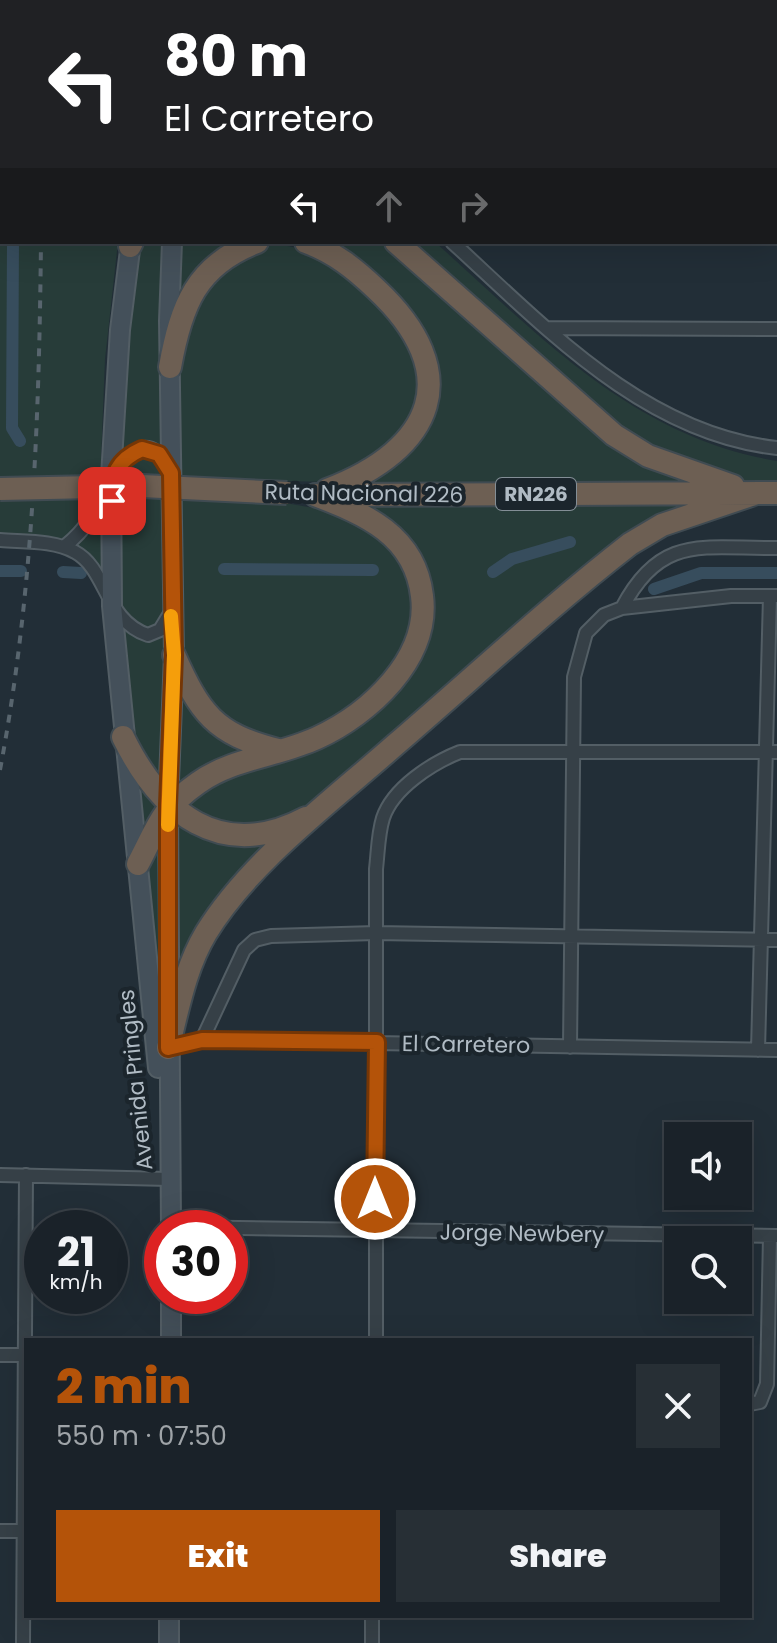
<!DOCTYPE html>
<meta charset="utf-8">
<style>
:root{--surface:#1a2229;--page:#272f35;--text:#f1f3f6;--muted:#9fa4a8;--line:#383f46;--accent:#b45309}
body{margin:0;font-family:Poppins,sans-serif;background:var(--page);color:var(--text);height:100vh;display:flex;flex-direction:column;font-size:30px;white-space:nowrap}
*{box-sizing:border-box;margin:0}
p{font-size:26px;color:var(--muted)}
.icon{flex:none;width:44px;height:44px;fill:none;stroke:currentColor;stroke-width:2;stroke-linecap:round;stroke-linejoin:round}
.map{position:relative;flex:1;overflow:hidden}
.sheet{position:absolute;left:24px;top:1338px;width:728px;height:280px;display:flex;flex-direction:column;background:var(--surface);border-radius:0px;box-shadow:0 8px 32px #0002,0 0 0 2px var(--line)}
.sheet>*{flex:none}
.hud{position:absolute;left:0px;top:0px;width:778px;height:244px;box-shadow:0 8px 32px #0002,0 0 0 2px var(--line);background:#202124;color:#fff;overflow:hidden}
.controls{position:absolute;left:664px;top:1122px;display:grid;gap:16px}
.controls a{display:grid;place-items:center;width:88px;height:88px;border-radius:0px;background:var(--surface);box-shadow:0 8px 32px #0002,0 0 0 2px var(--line);font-size:40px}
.speed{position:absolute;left:24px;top:1210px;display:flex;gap:16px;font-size:40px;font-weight:700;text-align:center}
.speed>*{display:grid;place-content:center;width:104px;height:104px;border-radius:50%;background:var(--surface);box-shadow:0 8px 32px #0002,0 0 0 2px var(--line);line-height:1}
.speed small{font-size:20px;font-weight:400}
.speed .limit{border:12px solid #d22;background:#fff;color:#111}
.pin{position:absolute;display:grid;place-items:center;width:68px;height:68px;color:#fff;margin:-34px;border-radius:16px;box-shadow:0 4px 12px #0006}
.me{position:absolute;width:88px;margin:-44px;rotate:0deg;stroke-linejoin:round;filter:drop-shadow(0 0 6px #0008)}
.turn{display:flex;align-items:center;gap:28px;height:168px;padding:0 32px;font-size:36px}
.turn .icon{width:104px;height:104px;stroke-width:2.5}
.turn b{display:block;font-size:56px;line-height:68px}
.lanes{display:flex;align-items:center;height:76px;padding:0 32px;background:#0003;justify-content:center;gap:40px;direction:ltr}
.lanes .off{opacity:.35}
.round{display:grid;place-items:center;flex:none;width:84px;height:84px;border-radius:0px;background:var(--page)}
.headline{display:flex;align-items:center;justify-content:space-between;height:136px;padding:0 32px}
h1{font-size:48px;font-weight:800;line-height:60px;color:var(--accent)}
.action{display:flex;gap:16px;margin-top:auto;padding:16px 32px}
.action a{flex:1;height:92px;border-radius:0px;background:var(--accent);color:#fff;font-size:32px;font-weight:800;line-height:92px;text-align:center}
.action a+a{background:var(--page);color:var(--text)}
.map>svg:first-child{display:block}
.green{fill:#273c39}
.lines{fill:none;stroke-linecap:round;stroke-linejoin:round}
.canal{stroke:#374d5d;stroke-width:12}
.street-casing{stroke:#535e65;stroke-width:16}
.secondary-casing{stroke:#535e65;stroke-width:22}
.highway-casing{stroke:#404b52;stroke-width:26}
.street{stroke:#364047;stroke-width:12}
.secondary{stroke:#44505a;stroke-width:18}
.highway{stroke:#6d5f53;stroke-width:22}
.rail{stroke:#58656e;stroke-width:4;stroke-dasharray:8 8;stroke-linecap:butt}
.highway-bridge-casing{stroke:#404b52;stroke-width:26;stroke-linecap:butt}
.highway-bridge{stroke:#6d5f53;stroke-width:22}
.route-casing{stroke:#753606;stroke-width:20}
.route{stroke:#b45309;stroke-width:14}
.slow{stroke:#f59e0b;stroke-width:14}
.labels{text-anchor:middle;stroke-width:8;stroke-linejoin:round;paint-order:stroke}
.shield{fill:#1b252c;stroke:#838e96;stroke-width:2}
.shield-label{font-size:20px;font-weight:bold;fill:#b0bbc4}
.street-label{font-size:22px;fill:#b0bbc4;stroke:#1b252c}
</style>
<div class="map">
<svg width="777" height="1643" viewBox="0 0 777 1643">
<rect width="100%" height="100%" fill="#222e37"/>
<path class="green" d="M0 0H144L2 2V242H118L105 359 100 485 91 514 62 543 0 540Z
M140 242H166L164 453 133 446 120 456 129 302Z
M177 242H240L176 319Z
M317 242H389L542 382 713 485 350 488 402 457 429 350Z
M401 242H435C539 335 633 437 777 461V487L704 473 642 449Z
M278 244 312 251 336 264 405 330 424 392 408 431 339 482 275 481 274 501 348 514 399 547 418 591 404 660 348 712 281 744 217 721 180 646 177 410 182 343 198 292 253 250Z
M148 454C175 469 164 583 164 614L153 628H141L126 616 120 596V478L124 468Z
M720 499 672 513 311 811 235 831 178 806 187 796 375 704 429 590 349 500Z
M104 510 106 588 85 552 75 545Z
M122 628 143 640 163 634V791L131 734Z
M177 674 259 751 173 795Z
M132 765 163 806 140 849Z
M173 813 205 834 296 827 237 885 177 994Z
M162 829 164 1039 145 884 150 850Z"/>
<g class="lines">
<path class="canal" d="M15 2V0
M13 242 12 428 20 441
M224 569 373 570
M0 571H21
M63 572 81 573
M493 572 512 559 570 542
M654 589 701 573H777"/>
<defs>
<path id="street" d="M250 0 251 2
M385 0V2
M770 0V2
M580 2V0
M776 141H777
M452 242C546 328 645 434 777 448
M547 328 777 329
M0 540C23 542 54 540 75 552 107 569 105 621 148 635L160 630 171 612
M64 547C74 539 83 530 90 519 105 498 138 405 170 471
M622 608C661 533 704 549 777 548
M202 1040 244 950 255 940 271 936 376 933 777 940
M570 1047 574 677 586 633 604 615 622 608 731 596H777
M165 1048 202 1040 777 1050
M758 1050 770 596
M0 1175 169 1179
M171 1227 777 1236
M376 1340V869C378 852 378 834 383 818 393 788 432 763 460 752H777
M0 1355H22
M750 1404 760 1402 767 1384 770 1236
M0 1531H23
M372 1616V1643
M23 1643 26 1175"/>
<path id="secondary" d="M154 2V0
M186 2V0
M131 242 120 330 111 476 112 606 158 1068
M171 1228 168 805 174 655 169 321 172 242
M171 1340V1296
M169 1643V1616"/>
<path id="highway" d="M203 0 204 2
M306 242C334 252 355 269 376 289 466 373 435 449 327 490
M396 242 614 435 648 456 733 486
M130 246 132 242
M170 367C181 306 196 265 257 242
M328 495 777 493
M174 655C200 713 214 734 278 750
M123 737C160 813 221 863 306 818
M138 864C158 826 161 809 198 783 233 758 278 756 317 738 369 714 430 659 422 596 415 535 365 514 315 495
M168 1048C178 1009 185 968 206 933 250 861 332 801 395 745 473 678 549 607 630 544L662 525 757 493"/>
</defs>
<use href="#street" class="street-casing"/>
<use href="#secondary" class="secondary-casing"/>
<use href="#highway" class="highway-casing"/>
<use href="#street" class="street"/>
<use href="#secondary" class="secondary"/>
<use href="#highway" class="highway"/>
<path class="rail" d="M43 2V0
M0 770C33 595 39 420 41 242"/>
<defs>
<path id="highway-bridge" d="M0 489 142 486 287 493"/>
</defs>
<use href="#highway-bridge" class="highway-bridge-casing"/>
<use href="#highway-bridge" class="highway-bridge"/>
</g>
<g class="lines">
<defs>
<path id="route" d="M112 501C111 475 117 460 142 449L159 454 171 473 174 655 168 805V1048L202 1040 377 1042 375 1199"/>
</defs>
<use href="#route" class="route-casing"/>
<use href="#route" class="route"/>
<path class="slow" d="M168 825 174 655 171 616"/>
</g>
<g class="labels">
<rect class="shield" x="496" y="478" width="80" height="32" rx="6"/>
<g class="shield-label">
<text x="536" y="501">RN226</text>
</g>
<g class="street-label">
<text transform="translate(364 493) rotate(1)" y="8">Ruta Nacional 226</text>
<text transform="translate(466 1044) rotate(1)" y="8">El Carretero</text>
<text transform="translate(135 1080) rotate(-96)" y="8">Avenida Pringles</text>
<text transform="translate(522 1233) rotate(1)" y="8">Jorge Newbery</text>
</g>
</g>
</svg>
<div class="controls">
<a><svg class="icon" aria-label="sound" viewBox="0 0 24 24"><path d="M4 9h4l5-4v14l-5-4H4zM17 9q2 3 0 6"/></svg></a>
<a><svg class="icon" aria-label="search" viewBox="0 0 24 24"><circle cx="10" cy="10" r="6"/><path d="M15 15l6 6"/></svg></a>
</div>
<div class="speed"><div>21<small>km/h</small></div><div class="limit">30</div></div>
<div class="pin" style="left:112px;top:501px;background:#d93025"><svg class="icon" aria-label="arrive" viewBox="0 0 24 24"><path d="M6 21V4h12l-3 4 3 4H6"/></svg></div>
<svg class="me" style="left:375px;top:1199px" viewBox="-20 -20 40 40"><circle r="17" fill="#b45309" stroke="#fff" stroke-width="3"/><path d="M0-11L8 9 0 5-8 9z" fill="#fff"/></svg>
<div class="hud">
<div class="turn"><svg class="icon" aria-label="left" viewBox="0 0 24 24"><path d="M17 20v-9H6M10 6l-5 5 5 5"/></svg><div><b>80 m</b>El Carretero</div></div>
<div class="lanes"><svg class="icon" aria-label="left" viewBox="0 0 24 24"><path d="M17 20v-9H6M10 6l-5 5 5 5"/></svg><svg class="icon off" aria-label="ahead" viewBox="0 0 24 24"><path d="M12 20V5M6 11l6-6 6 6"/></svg><svg class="icon off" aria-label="right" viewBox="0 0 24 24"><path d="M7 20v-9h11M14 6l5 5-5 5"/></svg></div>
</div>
<section class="sheet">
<div class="headline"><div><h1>2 min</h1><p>550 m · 07:50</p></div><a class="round"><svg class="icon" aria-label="close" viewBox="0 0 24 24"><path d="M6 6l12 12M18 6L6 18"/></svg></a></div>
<div class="action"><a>Exit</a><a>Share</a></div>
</section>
</div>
